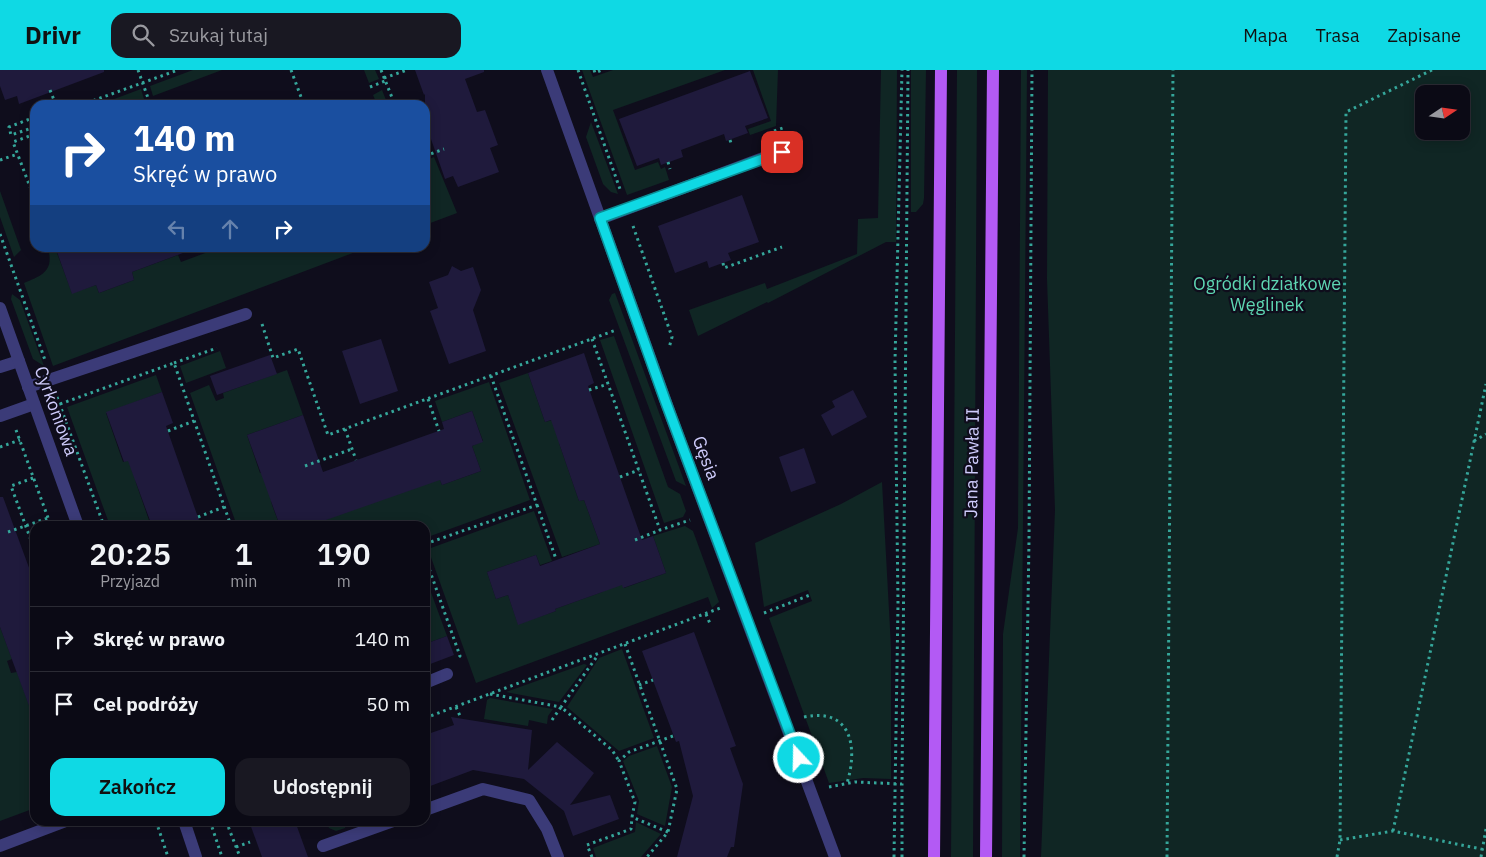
<!DOCTYPE html>
<html lang="pl">
<meta charset="utf-8">
<style>
:root{--surface:#0b0a15;--page:#191822;--text:#f1f3f6;--muted:#9a9aa0;--line:#2b2b34;--accent:#0fd9e4}
body{margin:0;font-family:"IBM Plex Sans",sans-serif;background:var(--page);color:var(--text);height:100vh;display:flex;flex-direction:column;font-size:19px;white-space:nowrap}
*{box-sizing:border-box;margin:0}
p{font-size:16px;color:var(--muted)}
.icon{flex:none;width:28px;height:28px;fill:none;stroke:currentColor;stroke-width:2;stroke-linecap:round;stroke-linejoin:round}
.map{position:relative;flex:1;overflow:hidden}
.details{position:absolute;left:30px;top:451px;width:400px;height:305px;display:flex;flex-direction:column;background:var(--surface);border-radius:15px;box-shadow:0 2px 12px #0003,0 0 0 1px var(--line)}
.details>*{flex:none}
.guide{position:absolute;left:30px;top:30px;width:400px;height:152px;border-radius:15px;box-shadow:0 2px 12px #0003,0 0 0 1px var(--line);background:#1a4fa0;color:#fff;overflow:hidden}
.needle{width:32px;rotate:77deg}
.controls{position:absolute;left:1415px;top:15px;display:grid;gap:10px}
.controls a{display:grid;place-items:center;width:55px;height:55px;border-radius:10px;background:var(--surface);box-shadow:0 2px 12px #0003,0 0 0 1px var(--line);font-size:25px}
.pin{position:absolute;display:grid;place-items:center;width:42px;height:42px;color:#fff;margin:-21px;border-radius:10px;box-shadow:0 2px 8px #0006}
.me{position:absolute;width:55px;margin:-28px;rotate:339deg;stroke-linejoin:round;filter:drop-shadow(0 0 4px #0008)}
.turn{display:flex;align-items:center;gap:18px;height:105px;padding:0 20px;font-size:22px}
.turn .icon{width:65px;height:65px;stroke-width:2.5}
.turn b{display:block;font-size:35px;line-height:42px}
.lanes{display:flex;align-items:center;height:48px;padding:0 20px;background:#0003;justify-content:center;gap:25px;direction:ltr}
.lanes .off{opacity:.35}
.eta{display:flex;justify-content:space-evenly;align-items:center;height:85px;text-align:center}
.eta b{font-size:30px;font-weight:600;line-height:35px}
.primary-button{display:flex;gap:10px;margin-top:auto;padding:10px 20px}
.primary-button a{flex:1;height:58px;border-radius:15px;background:var(--accent);color:#111;font-size:20px;font-weight:600;line-height:58px;text-align:center}
.primary-button a+a{background:var(--page);color:var(--text)}
ul{padding:0;list-style:none}
li{display:flex;align-items:center;gap:15px;height:65px;padding:0 20px;border-top:1px solid var(--line)}
li div{flex:1}
li b{display:block;font-size:19px}
li em{font-style:normal}
header{display:flex;align-items:center;gap:30px;box-sizing:border-box;height:70px;padding:0 25px;background:var(--accent);color:#111}
header strong{font-size:24px}
nav{display:flex;gap:28px;margin-inline-start:auto;font-size:18px}
.search{width:350px;height:45px;background:var(--page);display:flex;align-items:center;gap:12px;box-sizing:border-box;padding:0 18px;border-radius:15px;color:var(--muted);font-size:19px}
.map>svg:first-child{display:block}
.green{fill:#102624;fill-rule:evenodd}
.building{fill:#1f1a3c}
.lines{fill:none;stroke-linecap:round;stroke-linejoin:round}
.path{stroke:#35a69a;stroke-width:3;stroke-dasharray:2.5 4;stroke-linecap:butt}
.lane{stroke:#3b3b78;stroke-width:12}
.street{stroke:#3b3b78;stroke-width:12}
.primary{stroke:#b35af4;stroke-width:12}
.route-casing{stroke:#0a8d94;stroke-width:12}
.route{stroke:#0fd9e4;stroke-width:9}
.labels{text-anchor:middle;stroke-width:4.5;stroke-linejoin:round;paint-order:stroke}
.park-label{font-size:18px;fill:#5ed6b2;stroke:#0f0d1c}
.street-label{font-size:18px;fill:#cfccfc;stroke:#0f0d1c}
</style>
<header>
<strong>Drivr</strong>
<div class="search"><svg class="icon" aria-label="search" viewBox="0 0 24 24"><circle cx="10" cy="10" r="6"/><path d="M15 15l6 6"/></svg>Szukaj tutaj</div>
<nav><a>Mapa</a><a>Trasa</a><a>Zapisane</a></nav>
</header>
<div class="map">
<svg width="1486" height="787" viewBox="0 0 1486 787">
<rect width="100%" height="100%" fill="#0f0d1c"/>
<path class="green" d="M193 0H222L153 26 150 16Z
M364 0H375L379 9 369 13Z
M582 0H590L593 7 613 0H725L613 40 635 100 658 92 661 99 665 97 669 110 627 125Z
M753 0H778L776 56 750 65 748 59 771 51Z
M881 0H897L896 172H886L768 233 767 232 698 266 689 240 765 213 767 219 857 184 858 149 878 148Z
M911 0H926L924 128 923 134 916 142H911Z
M957 0H977L973 787H951Z
M1021 0H1027L1020 787H1002L1003 564 1018 458Z
M1048 0H1486V787H1041L1055 440 1047 209ZM1424 24H1461V61H1424Z
M141 19 144 29 129 35H98Z
M382 20 388 35H369L376 32 373 25Z
M591 52 618 124 611 122 603 114 586 67Z
M434 87 457 143 425 155V91Z
M0 121 21 180 14 187 0 147Z
M48 178H68L57 183 72 223 96 215 99 223 134 210 132 202 178 185 181 192 216 179V178H366L53 296 24 213C43 205 54 201 48 178Z
M615 223 686 416 676 411 609 230 612 224Z
M12 224 20 230 44 296 33 289 30 281 11 229Z
M614 266 668 417 680 424 686 441 683 447 664 453 600 270Z
M220 281 226 298 186 313 180 296Z
M287 300 303 345 247 365 260 403 265 402 272 435 280 456H237L190 323 209 315 216 331 224 328 223 323Z
M528 303 545 352 556 349 564 371 559 373 579 431 584 430 600 474 562 487 499 313Z
M156 305 162 322 106 343 123 392 133 389 136 413 151 456H110L67 337Z
M489 312 530 430 425 468V456H317L326 453 324 445 438 404 442 415 481 401 472 376 483 371 472 341 442 352 435 331Z
M882 412 891 577V709L863 708 829 713 769 548 812 531 808 520 764 537 755 473 841 434Z
M534 441 552 491 540 495 536 485 487 502 496 529 508 525 518 554 556 541 555 539 602 522 621 510 624 518 666 503 653 466 685 456 693 461 719 532 712 538 708 527 476 613 428 479Z
M425 506 447 566 425 574Z
M0 557 12 589 7 591 11 603 17 602 35 651V654L30 656 35 667V738L0 751Z
M622 579 654 668 619 681 567 637 599 588Z
M584 594 587 595 559 632 506 622Z
M490 628 553 639 548 646 547 654 529 650 528 656 484 649 487 630Z
M657 676 672 717 665 756 637 744 639 731 623 691 629 686Z
M326 751H347V752L345 758 336 761 329 758Z
M636 752 661 764 641 787H596L593 778 635 762Z"/>
<path class="building" d="M0 0H104V2L19 34 17 26 5 30 0 16Z
M415 0H484V2L465 9 477 42 485 40 498 75 490 78 499 102 458 117 453 106 445 109 425 52V24L424 25Z
M750 1 768 48 745 56 748 63 726 71 724 64 681 80 683 87 661 95 659 88 637 96 619 49Z
M742 125 759 172 728 183 731 190 709 198 707 191 675 203 658 156Z
M70 178H190L191 180 132 202 134 210 99 223 96 215 72 224 57 182Z
M452 196 461 201 473 197 481 220 473 240 486 281 449 294 430 241 438 238 429 212 448 205Z
M381 269 398 321 360 334 342 281Z
M584 283 594 313 588 316 642 470 653 466 666 503 623 518 622 515 555 539 556 541 518 555 508 525 496 529 487 502 536 485 540 496 600 474 584 430 579 431 551 350 545 352 528 303Z
M270 285 277 304 217 325 210 306Z
M853 320 867 347 832 366 821 345 835 337 832 331Z
M162 322 173 353 166 356 201 456H152L128 391 124 392 106 342Z
M472 341 483 372 472 376 481 401 442 415 440 410 326 450 328 456H280L247 365 303 345 323 402 444 359 442 352Z
M804 378 816 413 791 422 779 387Z
M0 427H3L35 514V643L32 644 0 557Z
M694 562 736 676 730 678 743 714 734 777H731L727 787H677L693 726 679 671 676 672 642 581Z
M447 566 454 585 425 596V574Z
M451 647 532 660 528 700 557 672 594 703 570 735 610 725 619 749 573 766 564 741 524 709 473 700 425 718V665L454 655Z
M249 751H295L308 787H262Z"/>
<g class="lines">
<path class="path" d="M138 0 148 28
M291 0 304 35
M381 0 395 35
M578 0 621 122
M594 0 595 3 602 0
M384 8 407 0
M370 17 385 11
M50 20 56 35
M81 35 178 0
M329 35 339 31
M35 47 9 57 11 65 35 57
M774 61 783 58
M35 64 13 72 35 130
M730 70 732 76
M425 86 444 79
M0 90 18 84
M668 92 670 99
M633 156 672 267 669 278
M0 164 45 290
M723 193 724 198 782 177
M262 254 273 288 298 279 328 365 616 260
M592 269 660 460 690 450
M174 293 217 278
M589 320 608 314
M57 327 104 456
M428 329 439 361
M60 334 174 293 231 456
M345 359 356 390
M16 360 51 456
M168 361 194 351
M1474 371 1486 364
M0 377 20 370
M305 396 352 379
M620 407 639 400
M33 408 11 416 35 481
M537 435 556 489
M198 447 224 437
M8 462 48 448
M635 470 660 460
M425 474 537 435 491 306
M425 487 460 586 458 588
M32 526 35 525
M764 543 810 525
M706 544 711 556
M625 574 677 719 668 762 647 787
M639 615 653 610
M490 624 561 637 598 585
M456 637 460 646
M804 647C852 637 858 678 847 713
M425 648 723 537
M552 650 561 637 612 680 619 691
M829 717 855 712 902 714 908 0
M156 751 168 787
M210 751 222 787
M226 751 240 787
M1393 761 1486 314
M668 762 632 747 635 732 619 691 629 682 673 666
M1340 770 1393 761 1486 780
M236 777 250 772
M592 787 587 775 631 759 632 747
M894 787 898 534 895 291 902 0
M902 787V714
M1024 787 1029 470 1032 0
M1167 787 1173 0
M1337 787 1340 770 1346 42 1432 0
M1481 787 1486 759"/>
<path class="lane" d="M600 149 782 81
M0 297 19 291
M28 317 246 244
M0 346 34 334
M425 613 447 604
M425 740 483 719 529 730 547 759 558 787
M0 776 66 751
M323 776 393 751"/>
<path class="street" d="M547 0 672 349 835 787
M0 238 78 456
M184 751 196 787"/>
<path class="primary" d="M934 787 941 0
M986 787 993 0"/>
</g>
<g class="lines">
<defs>
<path id="route" d="M782 82 600 148 665 330 799 688"/>
</defs>
<use href="#route" class="route-casing"/>
<use href="#route" class="route"/>
</g>
<g class="labels">
<g class="park-label">
<text x="1267" y="220">Ogródki działkowe<tspan x="1267" dy="21">Węglinek</tspan></text>
</g>
<g class="street-label">
<text transform="translate(56 341) rotate(70)" y="6">Cyrkoniowa</text>
<text transform="translate(706 388) rotate(69)" y="6">Gęsia</text>
<text transform="translate(972 393) rotate(-89)" y="6">Jana Pawła II</text>
</g>
</g>
</svg>
<div class="controls">
<a><svg class="needle" viewBox="-14 -14 28 28"><path d="M0-13l5 13h-10z" fill="#e53935"/><path d="M0 13l5-13h-10z" fill="#9a9aa0"/></svg></a>
</div>
<div class="pin" style="left:782px;top:82px;background:#d93025"><svg class="icon" aria-label="arrive" viewBox="0 0 24 24"><path d="M6 21V4h12l-3 4 3 4H6"/></svg></div>
<svg class="me" style="left:799px;top:688px" viewBox="-20 -20 40 40"><circle r="17" fill="#0fd9e4" stroke="#fff" stroke-width="3"/><path d="M0-11L8 9 0 5-8 9z" fill="#fff"/></svg>
<div class="guide">
<div class="turn"><svg class="icon" aria-label="right" viewBox="0 0 24 24"><path d="M7 20v-9h11M14 6l5 5-5 5"/></svg><div><b>140 m</b>Skręć w prawo</div></div>
<div class="lanes"><svg class="icon off" aria-label="left" viewBox="0 0 24 24"><path d="M17 20v-9H6M10 6l-5 5 5 5"/></svg><svg class="icon off" aria-label="ahead" viewBox="0 0 24 24"><path d="M12 20V5M6 11l6-6 6 6"/></svg><svg class="icon" aria-label="right" viewBox="0 0 24 24"><path d="M7 20v-9h11M14 6l5 5-5 5"/></svg></div>
</div>
<section class="details">
<div class="eta">
<div><b>20:25</b><p>Przyjazd</p></div>
<div><b>1</b><p>min</p></div>
<div><b>190</b><p>m</p></div>
</div>
<ul>
<li><svg class="icon" aria-label="right" viewBox="0 0 24 24"><path d="M7 20v-9h11M14 6l5 5-5 5"/></svg><div><b>Skręć w prawo</b></div><em>140 m</em></li>
<li><svg class="icon" aria-label="arrive" viewBox="0 0 24 24"><path d="M6 21V4h12l-3 4 3 4H6"/></svg><div><b>Cel podróży</b></div><em>50 m</em></li>
</ul>
<div class="primary-button"><a>Zakończ</a><a>Udostępnij</a></div>
</section>
</div>
